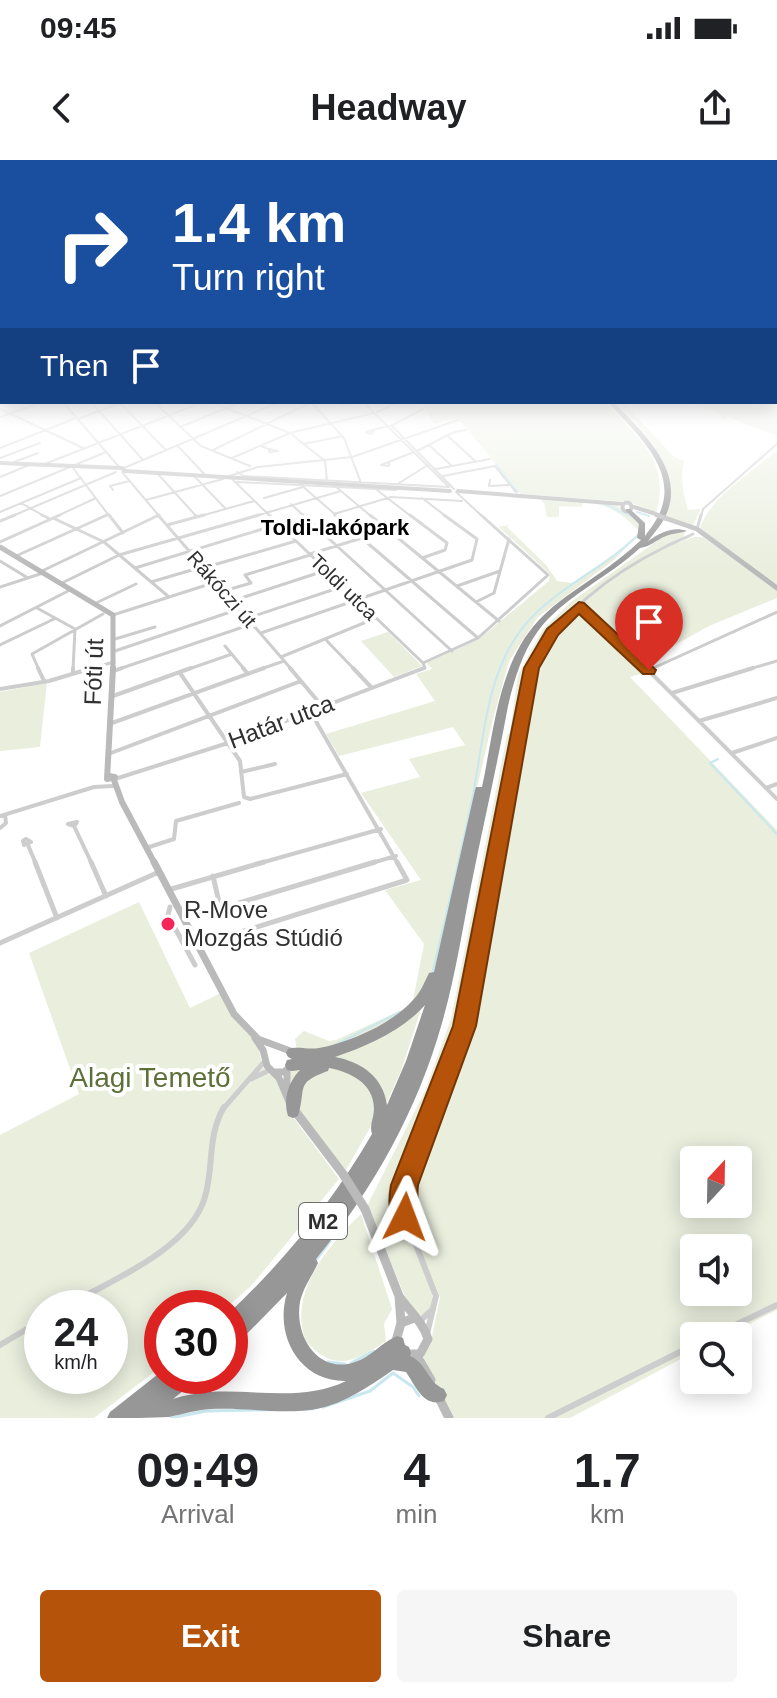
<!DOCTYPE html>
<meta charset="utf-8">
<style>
:root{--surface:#fff;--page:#f6f6f6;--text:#202124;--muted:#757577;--accent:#b45309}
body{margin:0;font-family:Helvetica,sans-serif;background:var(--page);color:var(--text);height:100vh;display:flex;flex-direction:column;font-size:30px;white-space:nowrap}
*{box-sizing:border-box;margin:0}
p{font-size:26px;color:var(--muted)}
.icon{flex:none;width:44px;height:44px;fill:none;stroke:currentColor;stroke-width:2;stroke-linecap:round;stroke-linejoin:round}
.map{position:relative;height:1258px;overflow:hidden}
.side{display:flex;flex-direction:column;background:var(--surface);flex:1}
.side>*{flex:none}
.top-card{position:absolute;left:0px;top:0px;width:778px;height:244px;box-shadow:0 4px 20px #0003;background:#1a4fa0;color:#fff;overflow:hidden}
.needle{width:52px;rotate:22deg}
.tools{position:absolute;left:680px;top:986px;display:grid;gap:16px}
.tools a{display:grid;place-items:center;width:72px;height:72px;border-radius:8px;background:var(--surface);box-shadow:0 4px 20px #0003;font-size:40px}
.speed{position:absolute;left:24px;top:1130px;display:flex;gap:16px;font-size:40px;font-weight:700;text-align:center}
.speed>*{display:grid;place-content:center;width:104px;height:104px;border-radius:50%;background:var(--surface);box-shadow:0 4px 20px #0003;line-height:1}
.speed small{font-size:20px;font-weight:400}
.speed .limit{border:12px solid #d22;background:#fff;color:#111}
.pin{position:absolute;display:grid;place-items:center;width:68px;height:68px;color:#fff;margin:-82px -34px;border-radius:50% 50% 50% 0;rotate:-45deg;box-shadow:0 0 8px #0007}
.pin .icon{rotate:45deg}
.me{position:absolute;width:88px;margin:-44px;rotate:3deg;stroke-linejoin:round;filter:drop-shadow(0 0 6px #0008)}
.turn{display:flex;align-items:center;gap:28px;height:168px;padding:0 40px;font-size:36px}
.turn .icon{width:104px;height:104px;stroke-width:2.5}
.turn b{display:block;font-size:56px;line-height:68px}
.then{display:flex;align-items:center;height:76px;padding:0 40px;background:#0003;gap:16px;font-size:30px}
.eta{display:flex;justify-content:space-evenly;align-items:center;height:136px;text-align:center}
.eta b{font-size:48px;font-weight:700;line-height:56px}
.cta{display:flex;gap:16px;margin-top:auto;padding:16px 40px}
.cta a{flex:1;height:92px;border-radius:8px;background:var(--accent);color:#fff;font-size:32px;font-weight:700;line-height:92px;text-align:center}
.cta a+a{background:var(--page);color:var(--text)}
.status{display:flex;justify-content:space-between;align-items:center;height:56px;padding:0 40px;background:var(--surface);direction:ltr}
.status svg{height:22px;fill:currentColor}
header{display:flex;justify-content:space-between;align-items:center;height:104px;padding:0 40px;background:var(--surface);font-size:36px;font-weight:700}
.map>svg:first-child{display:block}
.green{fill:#e9eedd;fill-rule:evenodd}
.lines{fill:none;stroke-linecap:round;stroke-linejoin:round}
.stream-far1{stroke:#c8e7ef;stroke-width:2}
.stream{stroke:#c8e7ef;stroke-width:3}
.street-far4{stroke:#cdcdcd;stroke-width:2}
.street-far3{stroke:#cdcdcd;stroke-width:3}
.street-far2{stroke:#cdcdcd;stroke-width:4}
.street-far1{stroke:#cdcdcd;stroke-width:5}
.street{stroke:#cdcdcd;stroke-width:6}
.secondary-far4{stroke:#bababa;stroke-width:4}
.secondary-far3{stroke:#bababa;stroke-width:5}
.secondary-far2{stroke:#bababa;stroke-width:6}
.secondary-far1{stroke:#bababa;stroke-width:7}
.secondary{stroke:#bababa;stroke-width:9}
.highway{fill:#979797;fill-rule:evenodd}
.secondary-bridge-far2{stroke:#bababa;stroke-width:4}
.secondary-bridge-far1{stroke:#bababa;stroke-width:5}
.secondary-bridge{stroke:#bababa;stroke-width:9}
.route{fill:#b45309;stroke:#753606;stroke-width:2}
.poi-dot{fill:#f42559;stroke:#fff;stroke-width:3}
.labels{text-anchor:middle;stroke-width:8;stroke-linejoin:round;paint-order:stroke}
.far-street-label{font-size:20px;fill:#303030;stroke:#fff}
.far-neighbourhood-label{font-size:22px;font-weight:bold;fill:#000;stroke:#fff}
.shield{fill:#fff;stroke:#6e6e6e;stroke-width:2}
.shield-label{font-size:22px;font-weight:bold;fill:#303030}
.street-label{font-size:24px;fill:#303030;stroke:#fff}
.poi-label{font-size:24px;fill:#303030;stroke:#fff;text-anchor:start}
.near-park-label{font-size:28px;fill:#5d7039;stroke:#fff}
</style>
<div class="status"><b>09:45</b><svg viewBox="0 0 49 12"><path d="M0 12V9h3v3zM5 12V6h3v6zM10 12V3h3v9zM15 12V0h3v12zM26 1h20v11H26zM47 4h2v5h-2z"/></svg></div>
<header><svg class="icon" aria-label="back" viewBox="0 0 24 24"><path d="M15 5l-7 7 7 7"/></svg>Headway<svg class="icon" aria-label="share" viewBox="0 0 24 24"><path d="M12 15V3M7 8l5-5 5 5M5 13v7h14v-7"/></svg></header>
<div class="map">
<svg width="777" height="1258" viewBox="0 0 777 1258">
<rect width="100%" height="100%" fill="#fff"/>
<path class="green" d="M777 234V276L728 257 724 261 718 253 685 242H776Z
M421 242H605C636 277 672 301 656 353L630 342 521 334 458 258 434 264Z
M617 242H623L674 297 684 301C680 317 683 334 688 350L701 349 693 365 666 357C677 304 650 279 617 242Z
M774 293H777V426L700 368C710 337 750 314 774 293Z
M538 337 612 344 631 352 639 360 642 372 615 399 538 457 509 501 492 563 435 813C416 849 374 875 335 888 324 891 309 890 297 891L295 879 304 871 329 881 336 880 404 849 413 840 424 784 385 730 421 720 361 633 420 617 409 599 465 585 453 567 339 596 326 574 435 541 416 514 432 509 427 503 479 479 549 421 550 414 499 367 509 365 507 367 546 405 557 421 572 423 614 395 640 372C625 355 606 343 584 342L581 347 559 346V357H547L544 343Z
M680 371 685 373 683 379 657 391 694 377H703L777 430V438L709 466 644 502 650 508 647 512 630 517 777 670V1150L725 1176H694V1192L570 1258H453L424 1199 423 1192 430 1186 440 1137 408 1060 404 1041 407 1025 443 936 438 935C428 964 395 1017 399 1047 403 1074 435 1117 432 1141 432 1148 427 1152 423 1156L412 1153 367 1046 425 931 451 859 507 575 510 572 518 515 543 469 571 442 664 376ZM694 1000H738V1044H694ZM694 1088H738V1132H694Z
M388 472 422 506 394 517 361 481Z
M47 523 40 587 0 591V532Z
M139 742 190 848 221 833 238 863 258 884 262 906 268 914 277 917 293 957 339 1019 252 1125 226 1148H162V1206L94 1258H0V975L79 934 29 793ZM42 1148H110V1216H42Z
M424 840 401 911 386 944C379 903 344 904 310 898L330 894Z
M296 907H345L373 927 375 959 346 1010C322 981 290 953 290 912Z
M361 1054 392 1149 384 1164 386 1181C355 1202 334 1213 306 1181 287 1133 329 1085 361 1054Z"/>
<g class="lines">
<path class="stream-far1" d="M655 289 670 323
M496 304 518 332
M605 344 632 357
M637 352 649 356
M577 451 581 450 623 489
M718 599 710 603 777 674
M432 814C446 756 460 698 472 640 484 582 485 514 524 466 555 428 604 409 639 374
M335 885 400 852"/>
<path class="stream" d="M315 1101 330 1081
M328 1202 345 1204
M351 1203 374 1191
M323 1247 370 1231 393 1213 413 1227 419 1236
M171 1258 206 1251 313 1249"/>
<path class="street-far4" d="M63 242 120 308
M91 242 143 300
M119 242 166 290
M154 242 201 286 250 306
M211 242 290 273 325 301 327 321
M311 242 344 278 361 323
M352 244 343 245 356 242
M157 245 165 242
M0 246 11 242
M0 249 83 288
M377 252 398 242
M0 257 43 242
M78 259 123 242
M391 266 423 249
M392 266 454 329
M180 267 241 242
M374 271 371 274 366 272 388 266
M448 276 476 302
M303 284 343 276
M177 285 206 316
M261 286 269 289
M430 286 452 306
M0 288 76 258
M269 289 278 291 269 292Z
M213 290 312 242
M417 291 454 272 466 270
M0 298 40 283
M232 298 290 273 374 253
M14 302 38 293
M389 303V306L381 305 414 292
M42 305 203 242
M73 308 110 357
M124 308 279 242
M436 309 490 299
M122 312 160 357
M237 312 244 316 449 327 363 242
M157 313 197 357
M193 315 225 348
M229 316 258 307 352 297 458 260
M443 316 495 306 516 332
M0 317 29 305
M230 317 271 357
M490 320 489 326 510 325
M237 322 396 330
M399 323 428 305
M300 324 338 357
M335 326 372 357
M113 330 110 326 129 321
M377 330 412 357
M456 332 483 357
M0 336 106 292
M264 338 303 327
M422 338 447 357
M146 340 223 319
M21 343 46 357
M291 344 305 357
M0 352 81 318
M334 354 391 337 462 341
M10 357 116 312
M55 357 96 338
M102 357 108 354
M155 357 159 355
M197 357 254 341
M252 357 341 331
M701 357 703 349 777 284"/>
<path class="street-far3" d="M42 355 50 359
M109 355 123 373
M158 355 292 510
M195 355 197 357
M269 355 423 503
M303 355 452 491
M335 355 478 478
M370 355 499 461
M410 355 447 383 445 390 422 398
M53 358 104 382 169 437
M0 361 15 355
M167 365 204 355
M697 369 701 355
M0 382 60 355
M310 394 388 370
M16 396 107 355
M0 401 28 418
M135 408 279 364
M203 408 296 381
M42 411 159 355
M151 422 202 407
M62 423 119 395 259 355
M457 426 500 411
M0 427 43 413
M224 431 251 423 245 415 310 395
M232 441 327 410
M476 442 494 433 509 379
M96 443 136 424
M579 446 648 510
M37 448 75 469 73 510
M113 455 216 422
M248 458 344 426
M0 466 70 430
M261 473 472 400 477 379 444 355
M115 479 155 467
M327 481 355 510
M0 485 54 459
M225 486 245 510
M115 491 239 449
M281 497 376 458
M423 503 478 478 548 415 481 355
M39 510 32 494 103 454
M85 510 114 502
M116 510 252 464
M186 510 232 494
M258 510 284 501
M419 510 425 508 423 503
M532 510C553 456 614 412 665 387 674 382 684 379 693 374
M649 510 777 452
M746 510 777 501"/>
<path class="street-far2" d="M38 508 44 521
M243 508 248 514
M290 508 322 546
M353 508 371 527
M646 508 777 639
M649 510 653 508
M114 511 122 508
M180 513 240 601 244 637 250 639 347 614
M73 514V508
M0 529 49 521 92 508
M672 533 753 508
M113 536 191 508
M310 551 398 704
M699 561 777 538
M112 563 264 508
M111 593 301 521
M732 593 777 578
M241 612 275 604
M115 619 228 583 424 508
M766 628 777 624
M0 656 94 627 113 626
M77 662 74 666 68 664Z
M74 666 92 704
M0 668 6 663 5 655
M26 679 31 682 24 685 23 681Z
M28 685 36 704
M146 688 174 679 176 661 239 643
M257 704 381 669
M368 704 396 696
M495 704 532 508"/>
<path class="street-far1" d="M35 702 57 758
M91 702 106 736
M213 716 219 742 229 746 375 702
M168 730 264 702
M170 747 168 755 195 805
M0 783 159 712
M199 785 407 720 397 702
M251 919 270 910
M223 949 265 901
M434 949 465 866 496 702"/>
<path class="street" d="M62 1148C106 1123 190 1090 205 1037 214 1006 207 976 224 947
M420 1161 433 1149
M427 1174 436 1136 405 1057 402 1034 434 947
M712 1176 777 1145
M0 1185 42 1160
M548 1258 694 1185"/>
<path class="secondary-far4" d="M0 303 122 308 125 311
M125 311 450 331
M458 331 623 344
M622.5 347a4.5 4.5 0 1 1 9 0a4.5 4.5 0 1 1-9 0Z
M634 347 653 353"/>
<path class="secondary-far3" d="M665 358 697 369 777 428
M0 387 113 455V510"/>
<path class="secondary-far2" d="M109 616 115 617 107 619 113 508
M114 620 122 642 155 704"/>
<path class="secondary-far1" d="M154 702 234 854 258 879 293 892
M255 878 263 890 267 906 279 918 292 949
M287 910V936
M273 912H284L291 906"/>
<path class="secondary" d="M292 947 343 1014
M365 1049 399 1136 401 1163
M399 1136C409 1151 423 1162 428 1179L420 1194H404
M396 1181 401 1163 414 1158
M417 1196 431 1220
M439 1238 449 1258"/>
<path class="highway" d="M608 242H614C643 273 690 314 663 361 659 368 653 374 648 381 660 373 673 366 687 371 681 373 673 373 666 376 656 380 650 387 640 388 609 417 563 437 538 471 522 493 514 520 508 546 497 606 483 666 471 726 462 772 455 818 442 863 418 949 373 1030 316 1099L318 1103C312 1116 303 1128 300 1142 294 1176 318 1215 355 1202 371 1197 382 1182 397 1176L403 1178 405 1185 409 1187 411 1193 410 1196C426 1202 428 1223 444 1229L447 1235 444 1241C424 1248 416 1227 406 1212L393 1210C370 1226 345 1243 317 1249 282 1255 246 1247 211 1249 196 1250 183 1254 169 1257 153 1258 125 1258 107 1258L110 1252 162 1211V1216H196L194 1222 173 1239C185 1235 197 1233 210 1232 256 1229 303 1242 346 1221 299 1222 274 1175 287 1133L236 1185 230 1187V1152C286 1099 333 1041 372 974 369 965 374 958 374 949 374 923 350 912 329 908L328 911C294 923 307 928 298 956L293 958 288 956C283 940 288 922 300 910L292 911 287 910 285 905 287 900 292 899 288 897 286 893 288 889C298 886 309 890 319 888 349 883 393 863 413 840 421 832 424 823 429 813L434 812 475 630 476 627H482C494 572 498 503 539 460 556 442 577 429 597 415 613 404 627 393 641 380L637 378 639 364 626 351V349H630L645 363V376C648 371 653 366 656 360 684 313 636 274 608 242ZM425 845 406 901 387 945C383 917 362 902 335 897 367 886 402 871 425 845Z"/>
<path class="secondary-bridge-far2" d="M653 353 662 357"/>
<path class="secondary-bridge-far1" d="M657 355 665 358"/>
<path class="secondary-bridge" d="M343 1014 365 1049"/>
</g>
<linearGradient id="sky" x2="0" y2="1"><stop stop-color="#9bc8eb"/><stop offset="0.57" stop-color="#fff"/><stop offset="1" stop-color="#fff" stop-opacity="0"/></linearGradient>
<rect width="777" height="410" fill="url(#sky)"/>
<path class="route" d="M579 442 584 443 656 510 654 514H643L579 454 558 475 539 508 476 866 418 1025C416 1039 420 1054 415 1067L405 1071 395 1067C389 1052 388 1041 391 1025L453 866 524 508 547 469Z"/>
<circle class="poi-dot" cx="168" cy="764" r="8"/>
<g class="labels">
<g class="far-street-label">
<text transform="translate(344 427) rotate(44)" y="7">Toldi utca</text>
<text transform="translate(222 429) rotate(49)" y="7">Rákóczi út</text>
</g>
<g class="far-neighbourhood-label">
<text x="335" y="375">Toldi-lakópark</text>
</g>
<rect class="shield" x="299" y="1043" width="48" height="36" rx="6"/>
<g class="shield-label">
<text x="323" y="1069">M2</text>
</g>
<g class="street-label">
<text transform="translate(94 512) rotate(-88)" y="8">Fóti út</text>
<text transform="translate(281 562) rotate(-21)" y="8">Határ utca</text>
</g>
<g class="poi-label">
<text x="184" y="758">R-Move<tspan x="184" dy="28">Mozgás Stúdió</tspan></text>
</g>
<g class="near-park-label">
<text x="150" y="927">Alagi Temető</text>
</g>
</g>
</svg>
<div class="tools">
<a><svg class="needle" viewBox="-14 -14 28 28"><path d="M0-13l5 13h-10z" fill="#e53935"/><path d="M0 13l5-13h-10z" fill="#757577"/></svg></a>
<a><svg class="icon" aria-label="sound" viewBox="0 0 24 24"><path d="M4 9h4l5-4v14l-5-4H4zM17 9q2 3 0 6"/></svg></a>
<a><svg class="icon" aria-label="search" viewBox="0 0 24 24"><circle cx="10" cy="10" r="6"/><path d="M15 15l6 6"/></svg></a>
</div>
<div class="speed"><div>24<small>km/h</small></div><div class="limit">30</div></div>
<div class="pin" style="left:649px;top:510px;background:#d93025"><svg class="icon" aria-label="arrive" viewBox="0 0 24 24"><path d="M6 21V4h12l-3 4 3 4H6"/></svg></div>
<svg class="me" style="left:405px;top:1057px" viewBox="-20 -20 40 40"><path d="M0-17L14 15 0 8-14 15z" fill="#b45309" stroke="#fff" stroke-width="4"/></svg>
<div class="top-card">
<div class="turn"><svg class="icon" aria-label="right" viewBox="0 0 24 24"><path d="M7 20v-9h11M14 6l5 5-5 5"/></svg><div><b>1.4 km</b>Turn right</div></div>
<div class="then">Then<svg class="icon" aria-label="arrive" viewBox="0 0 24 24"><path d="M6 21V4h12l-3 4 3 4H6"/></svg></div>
</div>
</div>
<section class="side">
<div class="eta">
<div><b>09:49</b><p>Arrival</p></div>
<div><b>4</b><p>min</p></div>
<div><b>1.7</b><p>km</p></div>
</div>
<div class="cta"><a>Exit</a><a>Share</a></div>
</section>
